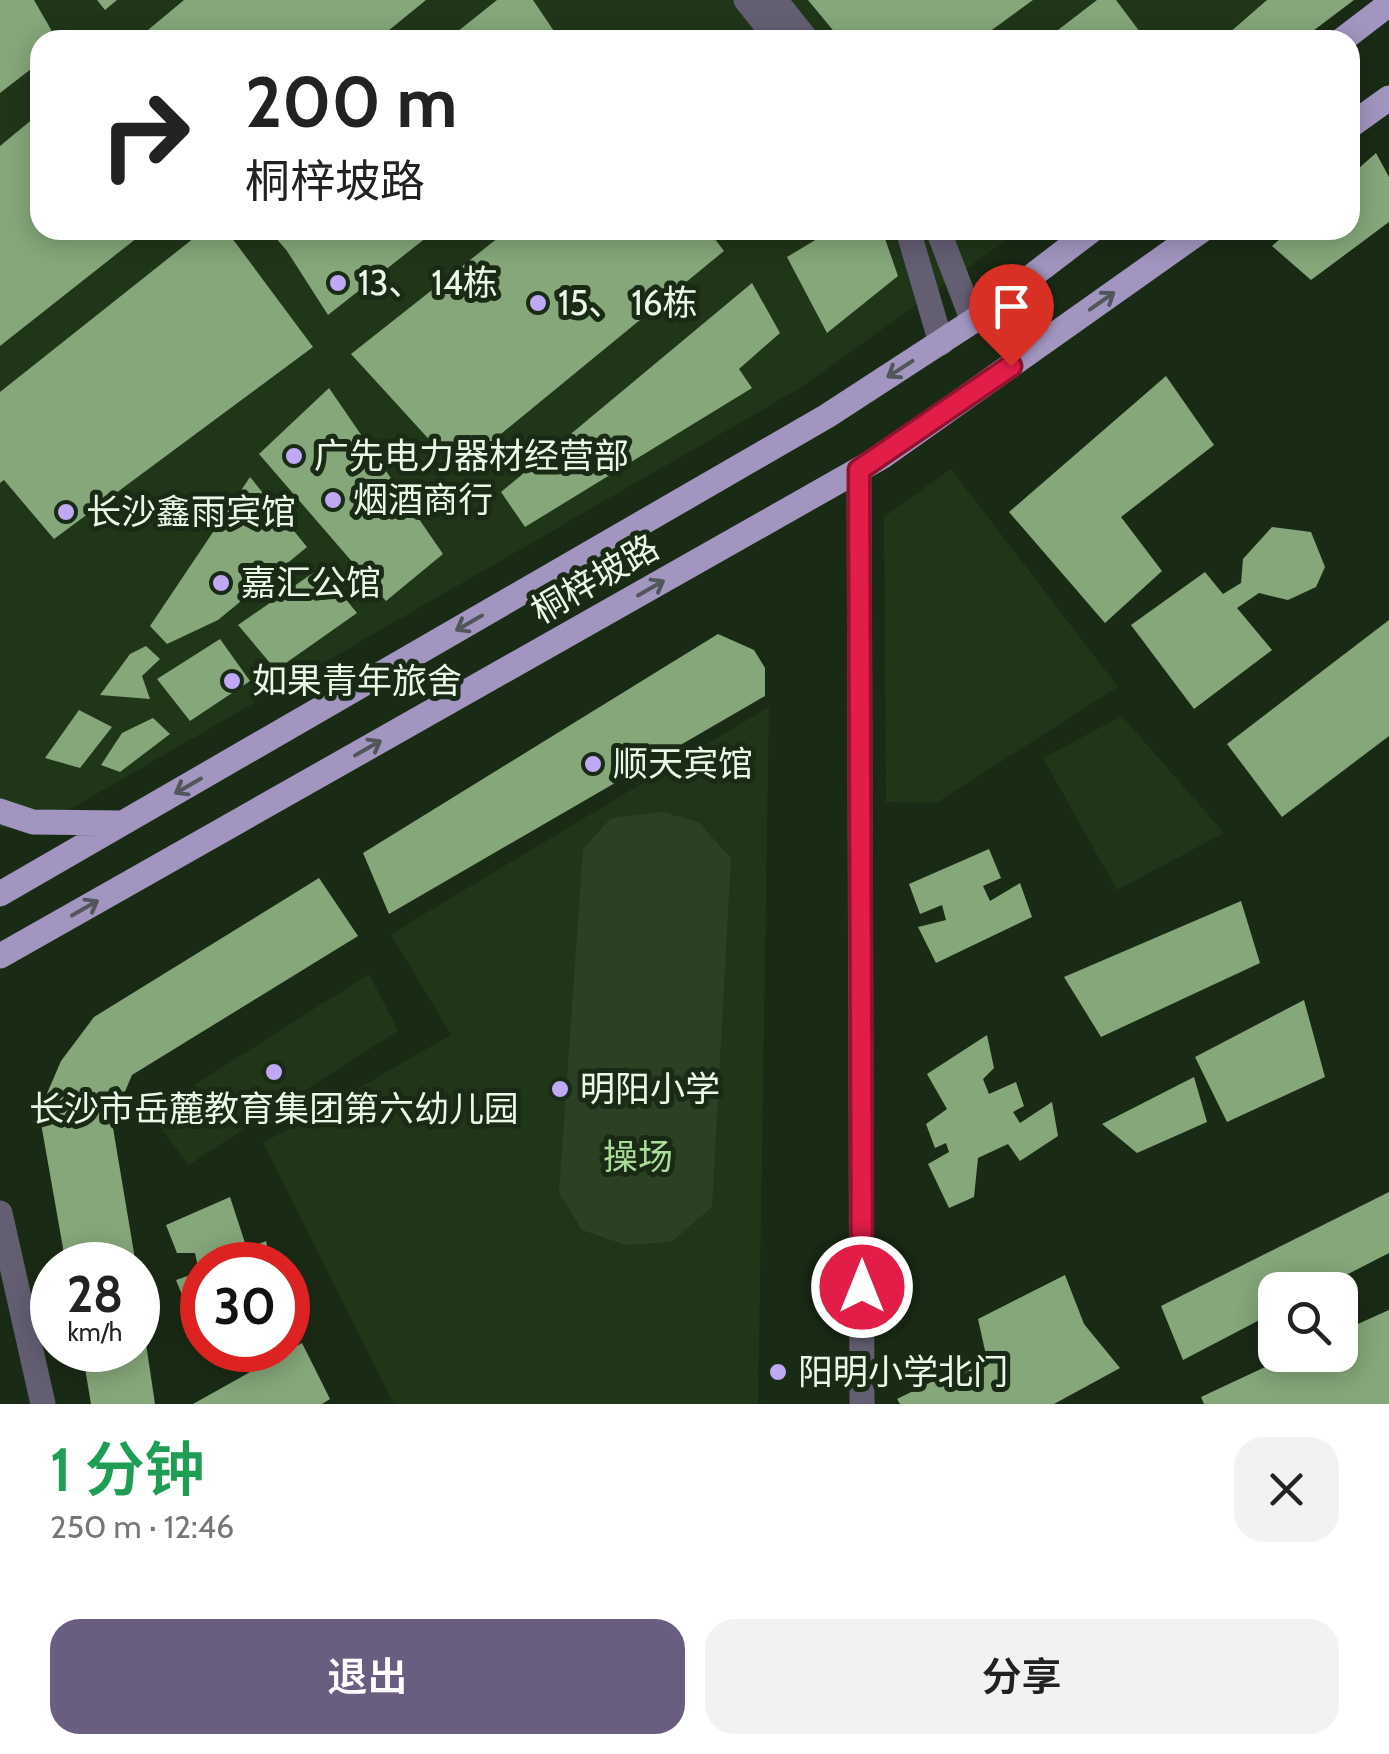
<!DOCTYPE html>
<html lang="zh">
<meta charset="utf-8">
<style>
:root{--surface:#fff;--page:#f2f2f2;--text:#222;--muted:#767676;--accent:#695e80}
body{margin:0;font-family:Cabin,"Noto Sans SC",sans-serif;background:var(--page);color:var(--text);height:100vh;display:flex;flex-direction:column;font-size:38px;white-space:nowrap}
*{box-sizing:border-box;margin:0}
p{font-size:32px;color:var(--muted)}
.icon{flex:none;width:55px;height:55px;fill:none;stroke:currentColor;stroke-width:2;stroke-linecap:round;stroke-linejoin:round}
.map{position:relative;height:1404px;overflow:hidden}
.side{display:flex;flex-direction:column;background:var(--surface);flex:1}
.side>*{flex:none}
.hud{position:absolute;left:30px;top:30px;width:1330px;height:210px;border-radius:30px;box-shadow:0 5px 25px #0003;background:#fff;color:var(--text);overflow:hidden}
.tools{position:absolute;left:1258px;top:1272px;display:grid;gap:20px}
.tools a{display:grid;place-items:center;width:100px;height:100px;border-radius:20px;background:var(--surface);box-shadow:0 5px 25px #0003;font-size:50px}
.speed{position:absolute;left:30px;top:1242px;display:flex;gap:20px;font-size:50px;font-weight:700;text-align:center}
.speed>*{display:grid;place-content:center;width:130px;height:130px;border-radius:50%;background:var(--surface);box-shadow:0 5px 25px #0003;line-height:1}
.speed small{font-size:25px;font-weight:400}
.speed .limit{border:15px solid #d22;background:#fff;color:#111}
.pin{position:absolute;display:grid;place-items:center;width:85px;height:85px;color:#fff;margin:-102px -42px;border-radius:50% 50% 50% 0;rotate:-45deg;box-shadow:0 0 10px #0007}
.pin .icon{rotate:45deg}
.me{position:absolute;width:110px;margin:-55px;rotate:0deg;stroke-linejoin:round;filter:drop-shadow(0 0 8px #0008)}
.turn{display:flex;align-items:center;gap:35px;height:210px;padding:0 50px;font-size:45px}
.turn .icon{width:130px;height:130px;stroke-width:2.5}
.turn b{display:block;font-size:70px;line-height:85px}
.round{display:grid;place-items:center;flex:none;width:105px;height:105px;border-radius:30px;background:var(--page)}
.summary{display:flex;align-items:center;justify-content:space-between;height:170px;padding:0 50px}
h1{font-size:60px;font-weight:600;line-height:75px;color:#1e9e55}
.button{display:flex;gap:20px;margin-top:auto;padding:20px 50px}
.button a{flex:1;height:115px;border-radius:30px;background:var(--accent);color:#fff;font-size:40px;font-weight:600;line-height:115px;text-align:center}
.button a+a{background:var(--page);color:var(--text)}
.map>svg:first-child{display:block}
.built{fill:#203619}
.green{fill:#2b4123}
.building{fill:#85a77a}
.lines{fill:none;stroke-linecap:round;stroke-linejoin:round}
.minor{stroke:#645e73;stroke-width:25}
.tertiary{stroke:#645e73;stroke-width:25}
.primary{stroke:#a296c0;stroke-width:25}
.oneway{stroke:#505659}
.route-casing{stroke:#92132f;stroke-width:25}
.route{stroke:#e11d48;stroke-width:18}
.poi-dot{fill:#bfa8f4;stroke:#1a2b15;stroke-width:4}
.labels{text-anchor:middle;stroke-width:10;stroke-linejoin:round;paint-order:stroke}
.poi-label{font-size:35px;fill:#ebf7e7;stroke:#1a2b15;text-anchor:start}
.street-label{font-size:35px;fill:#ebf7e7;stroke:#1a2b15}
.park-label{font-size:35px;fill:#aadc9a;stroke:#1a2b15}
</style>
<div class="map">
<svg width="1389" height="1404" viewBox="0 0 1389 1404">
<rect width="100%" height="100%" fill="#1a2b15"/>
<path class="built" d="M0 0H1341L1285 40H40V230H1020L800 388 39 827 0 828Z
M951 469 1118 687 936 803 886 802 884 517Z
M769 707 758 1404H394L263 1143 451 1035 391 934Z
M1122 716 1224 833 1117 890 1043 758Z
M369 974 398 1031 188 1165 150 1113Z"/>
<path class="green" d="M662 812 698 822 731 858 712 1207 671 1242 626 1245 582 1230 559 1193 583 849 611 818Z"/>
<path class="building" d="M0 0H34L57 40H40V62L0 93Z
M97 0H117L105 10Z
M184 0H426L377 40H136Z
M497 0H533L560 40H447Z
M808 0H1033L978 40H841Z
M1097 0H1116L1146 40H1045Z
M1267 0H1354L1301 40H1221Z
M40 113V230H147L0 346V146Z
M1376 153 1389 177V222L1311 280 1272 246 1290 230H1350V176Z
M204 230H226L313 347 54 539 4 480 0 483V392Z
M269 230H436L328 315 287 251Z
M508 230H708L724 251 457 470 351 354Z
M832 230H882L898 276 827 333 787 257Z
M752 283 780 333 739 369 752 388 525 527 501 492Z
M1166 376 1214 445 1121 517 1162 571 1105 623 1009 512Z
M329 388 443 554 386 601 259 454Z
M250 477 307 547 218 620 167 644 150 626Z
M1272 527 1311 532 1325 567 1316 587 1288 600 1259 593 1237 608 1272 650 1194 709 1131 625 1205 572 1223 594 1241 583 1243 559Z
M320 568 357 613 276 670 238 625Z
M1389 620V736L1282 817 1227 744Z
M718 634 754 650 765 668V696L389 914 363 853Z
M220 639 250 681 190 721 157 679Z
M146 646 160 659 142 676 150 699 100 695 130 654Z
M79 710 112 727 80 768 45 758Z
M153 718 170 734 120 772 101 765 122 733Z
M989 849 1001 878 983 886 990 901 1020 883 1032 917 936 963 918 927 946 920 942 905 920 914 909 884Z
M319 878 358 936 132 1075 112 1122 136 1265H66L39 1112 61 1061 94 1017Z
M1241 901 1260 963 1101 1037 1064 977Z
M1304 1000 1325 1077 1227 1122 1195 1057Z
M987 1035 994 1068 983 1079 989 1094 1016 1082 1024 1106 1013 1112 1020 1123 1052 1102 1058 1136 1020 1161 1008 1144 978 1158 974 1197 949 1208 928 1164 949 1152 946 1143 935 1148 926 1124 947 1109 927 1074Z
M1194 1077 1207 1122 1137 1153 1102 1124Z
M1389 1192V1253L1317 1290H1275V1312L1183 1360 1161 1306Z
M230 1197 247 1249 266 1241 271 1265H202V1317L193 1322 176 1280 199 1272 195 1253H177L166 1225Z
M1065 1275 1084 1324 1120 1368 1054 1404H900L897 1399 986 1355 978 1319Z
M138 1290 155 1404H91L82 1350H138Z
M1389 1310V1404H1204L1201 1397 1291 1355H1340V1332Z
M302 1343 330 1399 322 1404H193Z"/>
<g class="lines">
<path class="minor" d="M746 0 778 40
M775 0 807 40
M908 230 941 343
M938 230 973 321
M859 470 862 1404"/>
<path class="tertiary" d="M0 1213 43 1404"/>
<path class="primary" d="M1342 40 1389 4
M1350 126 1389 98
M0 811 33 822 121 823
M0 894 827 416 973 321 1092 230
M0 956 883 456 1202 230"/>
</g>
<defs><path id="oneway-shaft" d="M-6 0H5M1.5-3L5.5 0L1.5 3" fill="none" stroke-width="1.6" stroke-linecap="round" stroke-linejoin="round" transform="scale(2.5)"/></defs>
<g class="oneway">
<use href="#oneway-shaft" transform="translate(1102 301) rotate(-35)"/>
<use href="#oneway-shaft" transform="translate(900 369) rotate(147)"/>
<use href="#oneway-shaft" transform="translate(651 588) rotate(-30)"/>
<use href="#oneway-shaft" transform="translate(469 623) rotate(150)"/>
<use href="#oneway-shaft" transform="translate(368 748) rotate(-30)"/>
<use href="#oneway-shaft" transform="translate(188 786) rotate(150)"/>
<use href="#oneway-shaft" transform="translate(85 908) rotate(-30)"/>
</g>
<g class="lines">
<defs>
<path id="route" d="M862 1287 859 470 1011 366"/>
</defs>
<use href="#route" class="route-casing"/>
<use href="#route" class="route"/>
</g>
<g class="poi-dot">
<circle cx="338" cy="283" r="10"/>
<circle cx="538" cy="303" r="10"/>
<circle cx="294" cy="456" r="10"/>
<circle cx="333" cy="500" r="10"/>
<circle cx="66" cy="512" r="10"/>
<circle cx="221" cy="583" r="10"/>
<circle cx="232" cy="681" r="10"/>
<circle cx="593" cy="764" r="10"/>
<circle cx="274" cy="1072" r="10"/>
<circle cx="560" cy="1089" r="10"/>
<circle cx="778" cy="1372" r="10"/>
</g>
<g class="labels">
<g class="poi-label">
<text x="358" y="295">13、 14栋</text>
<text x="558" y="315">15、 16栋</text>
<text x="314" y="468">广先电力器材经营部</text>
<text x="353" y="512">烟酒商行</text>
<text x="86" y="524">长沙鑫雨宾馆</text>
<text x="241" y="595">嘉汇公馆</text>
<text x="252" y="693">如果青年旅舍</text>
<text x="613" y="776">顺天宾馆</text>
<text x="580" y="1101">明阳小学</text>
<text x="274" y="1121" text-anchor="middle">长沙市岳麓教育集团第六幼儿园</text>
<text x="798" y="1384">阳明小学北门</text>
</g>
<g class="street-label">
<text transform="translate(595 579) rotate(-30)" y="12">桐梓坡路</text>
</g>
<g class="park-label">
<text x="638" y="1169">操场</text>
</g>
</g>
</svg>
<div class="tools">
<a><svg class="icon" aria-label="search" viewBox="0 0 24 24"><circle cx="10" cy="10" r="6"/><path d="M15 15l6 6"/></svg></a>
</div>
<div class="speed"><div>28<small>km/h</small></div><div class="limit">30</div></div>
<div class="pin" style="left:1011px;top:366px;background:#d93025"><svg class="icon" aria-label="arrive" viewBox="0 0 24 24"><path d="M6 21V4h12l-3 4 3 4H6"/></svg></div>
<svg class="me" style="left:862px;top:1287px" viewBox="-20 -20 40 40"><circle r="17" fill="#e11d48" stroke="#fff" stroke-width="3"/><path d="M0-11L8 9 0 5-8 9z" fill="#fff"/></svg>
<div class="hud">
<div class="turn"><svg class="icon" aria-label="right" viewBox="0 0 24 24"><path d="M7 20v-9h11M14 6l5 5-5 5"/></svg><div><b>200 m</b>桐梓坡路</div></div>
</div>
</div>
<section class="side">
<div class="summary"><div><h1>1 分钟</h1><p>250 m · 12:46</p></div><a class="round"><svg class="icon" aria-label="close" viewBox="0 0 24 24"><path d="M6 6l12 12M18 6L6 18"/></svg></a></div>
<div class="button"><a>退出</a><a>分享</a></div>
</section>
